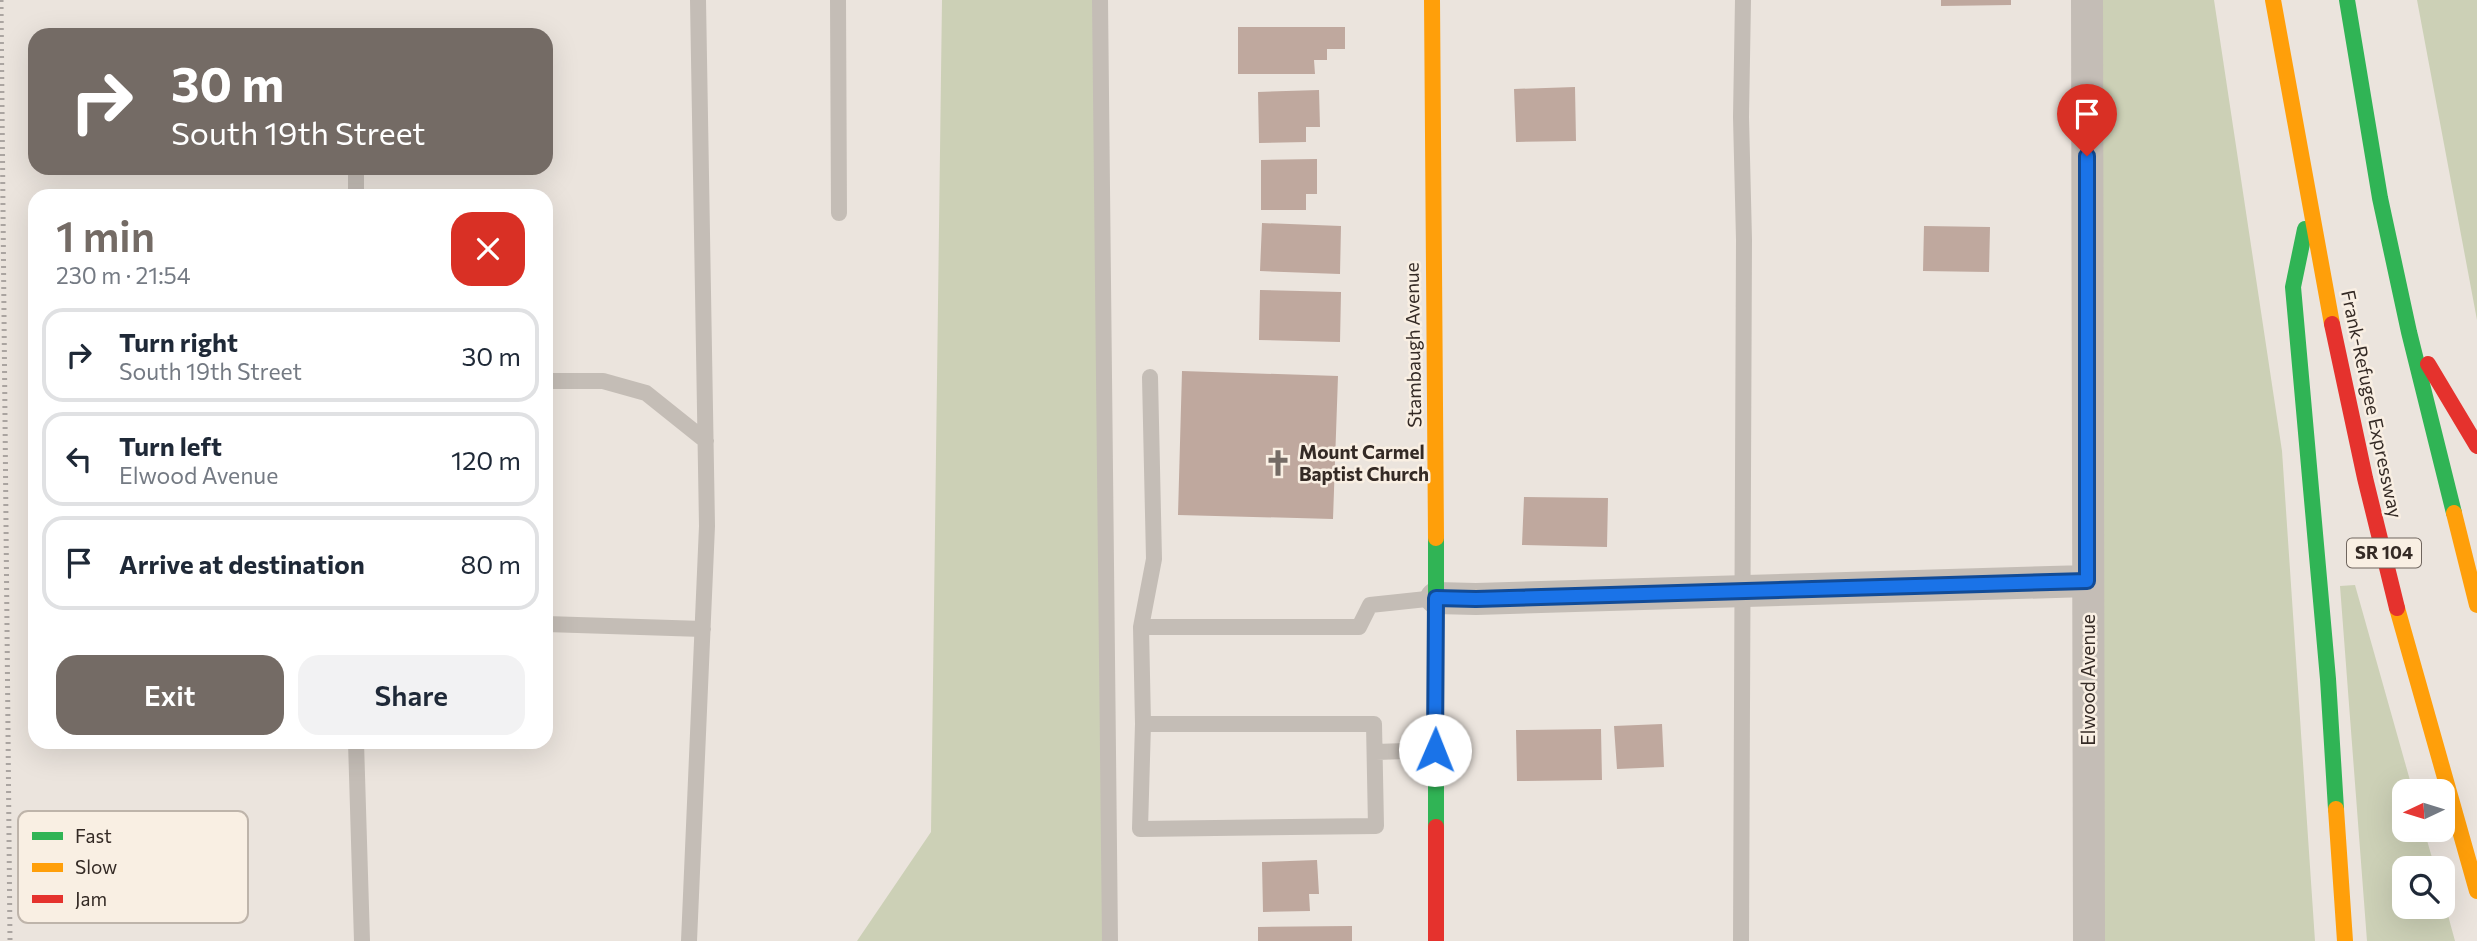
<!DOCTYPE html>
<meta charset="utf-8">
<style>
:root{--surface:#fff;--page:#f2f2f3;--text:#1f2937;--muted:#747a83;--line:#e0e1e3;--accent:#746b65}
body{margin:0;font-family:Commissioner,sans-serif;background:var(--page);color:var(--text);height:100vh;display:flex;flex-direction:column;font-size:26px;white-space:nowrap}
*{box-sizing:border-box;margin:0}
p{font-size:23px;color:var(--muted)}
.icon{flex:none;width:38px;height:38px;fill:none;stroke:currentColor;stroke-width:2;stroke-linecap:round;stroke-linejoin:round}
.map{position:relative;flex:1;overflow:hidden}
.sheet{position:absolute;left:28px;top:189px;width:525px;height:560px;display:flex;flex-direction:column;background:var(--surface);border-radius:21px;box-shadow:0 7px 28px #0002}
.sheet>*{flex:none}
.guide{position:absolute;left:28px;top:28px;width:525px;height:147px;border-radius:21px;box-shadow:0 7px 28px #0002;background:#746b65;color:#fff;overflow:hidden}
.needle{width:46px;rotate:266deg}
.buttons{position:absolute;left:2392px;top:779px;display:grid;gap:14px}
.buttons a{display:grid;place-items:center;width:63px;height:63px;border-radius:14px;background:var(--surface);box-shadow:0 7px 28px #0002;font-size:35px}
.pin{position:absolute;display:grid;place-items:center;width:60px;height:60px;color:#fff;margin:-72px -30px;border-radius:50% 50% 50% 0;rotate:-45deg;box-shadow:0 0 7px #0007}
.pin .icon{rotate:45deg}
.me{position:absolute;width:77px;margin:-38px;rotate:1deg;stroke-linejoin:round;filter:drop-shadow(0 0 5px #0008)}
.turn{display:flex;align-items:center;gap:24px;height:147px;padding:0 28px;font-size:32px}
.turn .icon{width:91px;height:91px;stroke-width:2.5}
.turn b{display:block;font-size:49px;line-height:60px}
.round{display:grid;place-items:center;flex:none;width:74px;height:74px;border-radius:21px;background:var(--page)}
.overview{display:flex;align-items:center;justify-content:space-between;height:119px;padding:0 28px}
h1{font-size:42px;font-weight:600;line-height:52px;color:var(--accent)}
.cta{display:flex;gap:14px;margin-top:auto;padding:14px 28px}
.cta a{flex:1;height:80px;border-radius:21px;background:var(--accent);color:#fff;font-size:28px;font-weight:600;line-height:80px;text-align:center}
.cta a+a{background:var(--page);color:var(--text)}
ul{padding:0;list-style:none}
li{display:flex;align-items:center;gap:21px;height:94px;margin:0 14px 10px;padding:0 14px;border:4px solid var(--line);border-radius:21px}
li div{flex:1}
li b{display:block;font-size:26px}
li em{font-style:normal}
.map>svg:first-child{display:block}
.green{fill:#ccd0b6}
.building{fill:#bfa89e}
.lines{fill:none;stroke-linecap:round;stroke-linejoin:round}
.lane{stroke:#c4bdb6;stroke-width:16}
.street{stroke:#c4bdb6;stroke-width:32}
.fast{stroke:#30b455;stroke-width:16}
.slow{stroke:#ff9f0a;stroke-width:16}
.jam{stroke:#e5322d;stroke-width:16}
.rail{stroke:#aba5a1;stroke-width:5;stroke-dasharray:2 5;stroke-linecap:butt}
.route-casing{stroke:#114b97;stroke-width:18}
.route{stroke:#1a73e8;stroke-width:12}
.labels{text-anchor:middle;stroke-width:5;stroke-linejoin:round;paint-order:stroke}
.shield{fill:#f9efe3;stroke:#6f655e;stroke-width:2}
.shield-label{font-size:18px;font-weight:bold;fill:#342a25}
.street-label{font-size:19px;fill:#342a25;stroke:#f9efe3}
.poi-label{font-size:19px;font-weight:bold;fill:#342a25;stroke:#f9efe3;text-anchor:start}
.key{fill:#f9efe3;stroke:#beb4aa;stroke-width:2}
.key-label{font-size:19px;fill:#342a25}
</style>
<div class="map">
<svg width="2477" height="941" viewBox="0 0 2477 941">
<rect width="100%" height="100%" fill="#ebe4dd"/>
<path class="green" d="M942 0H1104L1102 941H857L931 832Z
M2101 0H2214L2282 451 2315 941H2103Z
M2417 0H2477V320Z
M2355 585 2413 791H2404V830H2424L2435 868H2404V906H2443V897L2455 941H2367L2340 586Z"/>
<path class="building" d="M1941 0H2011V5L1941 6Z
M1238 27H1345V49H1327V60H1314L1315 74H1238Z
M1575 87 1576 141 1516 142 1514 89Z
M1319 90 1320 127H1306V142L1259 143 1258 92Z
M1317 159V194H1306V210H1261V160Z
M1262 223 1341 226 1340 274 1260 271Z
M1924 226 1990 227 1989 272 1923 271Z
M1260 290 1341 292 1340 342 1259 340Z
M1182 371 1338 376 1333 519 1178 515Z
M1524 497 1608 498 1607 547 1522 545Z
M1662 724 1664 767 1617 769 1614 726Z
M1601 729 1602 780 1517 781 1516 730Z
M1317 860 1319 894H1309L1310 911 1263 912 1262 862Z
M1352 926V941H1258V927Z"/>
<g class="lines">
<path class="lane" d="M838 0 839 213
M1100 0 1110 941
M356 196V168
M546 381H603L646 393 706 441
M546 624 703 629
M1141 627H1359L1370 605 1436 598
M1143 724H1374L1376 826 1140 829 1143 724 1141 627 1154 559 1150 377
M356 742 362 941
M1376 752 1435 750
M689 941 707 526 698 0
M1741 941 1744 240 1741 117 1743 0"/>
<path class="street" d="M2087 0 2089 941
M1436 598 1476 599 2087 581"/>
<path class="fast" d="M2347 0 2380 198 2409 332 2454 513
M2305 229 2293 287 2328 679 2336 809
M1436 538V827"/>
<path class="slow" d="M1432 0 1436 538
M2273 0 2332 324
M2454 513 2477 605
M2397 608 2477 891
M2336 809 2345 941"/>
<path class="jam" d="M2332 324 2365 478 2397 608
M2428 364 2477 446
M1436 827V941"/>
<path class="rail" d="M1 0 10 941"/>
</g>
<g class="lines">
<defs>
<path id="route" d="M1435 750 1436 598 1476 599 2087 581V156"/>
</defs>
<use href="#route" class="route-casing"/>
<use href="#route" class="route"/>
</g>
<defs>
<symbol id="church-bare" viewBox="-9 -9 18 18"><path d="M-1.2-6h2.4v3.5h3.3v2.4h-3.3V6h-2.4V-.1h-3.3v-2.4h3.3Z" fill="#746b65" stroke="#f9efe3" stroke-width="2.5" paint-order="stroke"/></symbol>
</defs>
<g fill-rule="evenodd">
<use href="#church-bare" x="1259" y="444" width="38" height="38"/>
</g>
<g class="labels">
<rect class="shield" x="2347" y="538.5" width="74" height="29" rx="5"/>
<g class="shield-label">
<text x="2384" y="559">SR 104</text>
</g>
<g class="street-label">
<text transform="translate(1413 345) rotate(-91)" y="7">Stambaugh Avenue</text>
<text transform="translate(2372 404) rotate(78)" y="7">Frank-Refugee Expressway</text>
<text transform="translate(2088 680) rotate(-90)" y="7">Elwood Avenue</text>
</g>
<g class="poi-label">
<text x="1299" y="459">Mount Carmel<tspan x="1299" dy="22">Baptist Church</tspan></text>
</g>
</g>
<rect x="18" y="811" width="230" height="112" rx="10" class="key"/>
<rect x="32" y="832" width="31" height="8" fill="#30b455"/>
<rect x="32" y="863" width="31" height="9" fill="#ff9f0a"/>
<rect x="32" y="895" width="31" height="8" fill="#e5322d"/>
<g class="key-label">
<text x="75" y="843">Fast</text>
<text x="75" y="874">Slow</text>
<text x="75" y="906">Jam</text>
</g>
</svg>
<div class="buttons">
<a><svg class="needle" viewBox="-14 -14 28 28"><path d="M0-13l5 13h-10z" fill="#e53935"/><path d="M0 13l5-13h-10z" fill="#747a83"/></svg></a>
<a><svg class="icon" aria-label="search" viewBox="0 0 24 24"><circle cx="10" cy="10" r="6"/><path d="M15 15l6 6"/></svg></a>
</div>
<div class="pin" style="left:2087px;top:156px;background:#d93025"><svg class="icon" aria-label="arrive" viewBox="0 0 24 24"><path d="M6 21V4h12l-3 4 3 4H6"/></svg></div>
<svg class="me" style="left:1435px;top:750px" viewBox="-20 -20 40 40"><circle r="19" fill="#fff"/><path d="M0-13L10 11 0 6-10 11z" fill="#1a73e8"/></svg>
<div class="guide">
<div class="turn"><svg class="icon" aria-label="right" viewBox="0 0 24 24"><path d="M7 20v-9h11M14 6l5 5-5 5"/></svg><div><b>30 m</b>South 19th Street</div></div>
</div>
<section class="sheet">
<div class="overview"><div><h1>1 min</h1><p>230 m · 21:54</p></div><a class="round" style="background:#d93025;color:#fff"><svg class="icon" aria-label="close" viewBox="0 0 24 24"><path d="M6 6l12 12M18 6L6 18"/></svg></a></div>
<ul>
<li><svg class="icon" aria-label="right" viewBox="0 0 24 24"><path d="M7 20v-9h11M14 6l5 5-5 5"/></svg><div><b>Turn right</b><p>South 19th Street</p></div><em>30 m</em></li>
<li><svg class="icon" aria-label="left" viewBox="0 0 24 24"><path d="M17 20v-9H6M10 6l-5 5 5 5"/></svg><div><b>Turn left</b><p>Elwood Avenue</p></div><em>120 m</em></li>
<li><svg class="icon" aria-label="arrive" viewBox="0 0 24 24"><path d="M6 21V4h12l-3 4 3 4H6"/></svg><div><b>Arrive at destination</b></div><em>80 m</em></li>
</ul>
<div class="cta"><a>Exit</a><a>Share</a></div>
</section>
</div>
